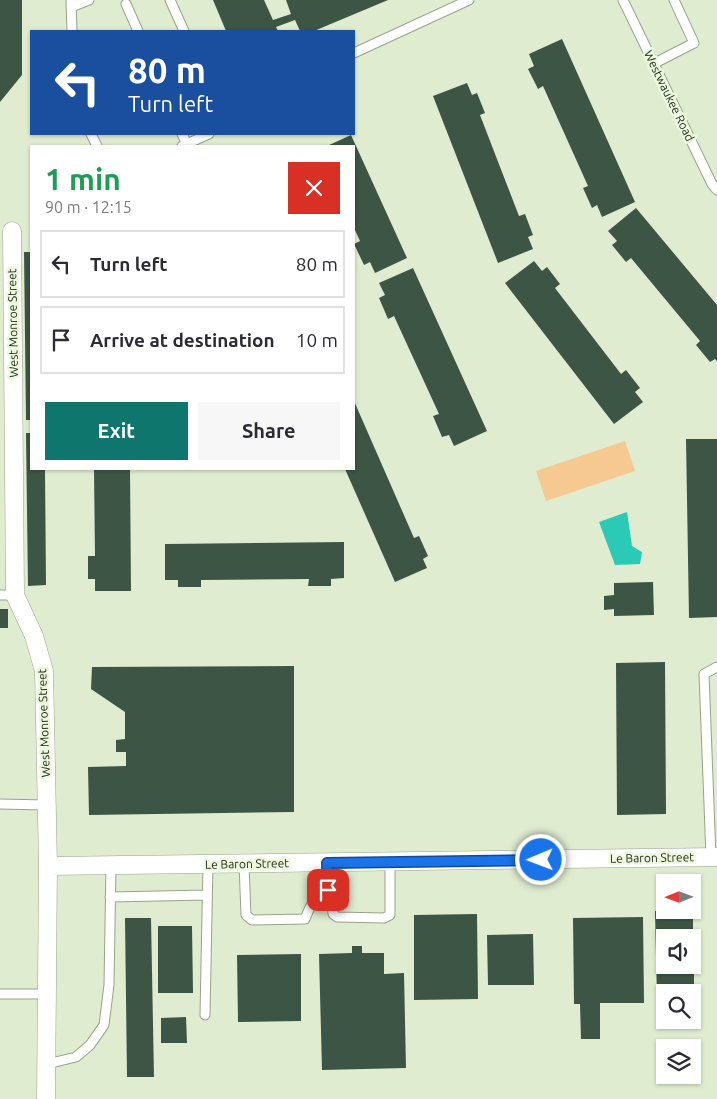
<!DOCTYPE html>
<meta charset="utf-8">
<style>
:root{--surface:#fff;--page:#f7f7f7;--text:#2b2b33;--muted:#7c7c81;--line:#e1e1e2;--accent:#0f766e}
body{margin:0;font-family:Ubuntu,sans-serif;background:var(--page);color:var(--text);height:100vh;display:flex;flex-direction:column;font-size:19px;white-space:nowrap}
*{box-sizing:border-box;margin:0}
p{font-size:16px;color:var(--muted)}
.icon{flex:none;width:28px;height:28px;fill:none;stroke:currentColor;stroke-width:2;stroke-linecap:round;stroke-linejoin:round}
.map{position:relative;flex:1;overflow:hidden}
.side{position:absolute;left:30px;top:145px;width:325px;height:325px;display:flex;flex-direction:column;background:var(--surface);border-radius:0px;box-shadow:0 1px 4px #0004}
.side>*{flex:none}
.banner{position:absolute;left:30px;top:30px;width:325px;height:105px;border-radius:0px;box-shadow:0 1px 4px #0004;background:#1a4fa0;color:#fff;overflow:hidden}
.needle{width:32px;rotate:269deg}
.controls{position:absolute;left:656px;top:874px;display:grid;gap:10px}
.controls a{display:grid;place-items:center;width:45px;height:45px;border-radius:0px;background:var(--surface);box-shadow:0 1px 4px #0004;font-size:25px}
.pin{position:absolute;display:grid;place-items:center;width:42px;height:42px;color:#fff;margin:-21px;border-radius:10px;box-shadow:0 2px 8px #0006}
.me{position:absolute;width:55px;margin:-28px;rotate:269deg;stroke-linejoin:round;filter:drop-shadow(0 0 4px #0008)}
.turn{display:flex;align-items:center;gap:18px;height:105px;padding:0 15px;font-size:22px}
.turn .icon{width:65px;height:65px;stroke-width:2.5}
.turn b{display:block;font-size:35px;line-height:42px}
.round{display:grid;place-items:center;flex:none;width:52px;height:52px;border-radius:0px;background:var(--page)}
.overview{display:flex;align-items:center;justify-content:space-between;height:85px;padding:0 15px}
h1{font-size:30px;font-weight:600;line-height:38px;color:#1e9e55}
.primary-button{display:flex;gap:10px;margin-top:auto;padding:10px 15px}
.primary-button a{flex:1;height:58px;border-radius:0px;background:var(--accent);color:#fff;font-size:20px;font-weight:600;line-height:58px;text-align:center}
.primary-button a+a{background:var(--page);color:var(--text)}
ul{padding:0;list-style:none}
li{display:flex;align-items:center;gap:15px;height:68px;margin:0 10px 8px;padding:0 5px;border:2px solid var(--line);border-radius:0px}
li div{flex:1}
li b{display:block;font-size:19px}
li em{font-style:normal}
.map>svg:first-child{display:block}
.green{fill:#f6c993}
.water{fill:#2acab6}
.building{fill:#3d5545}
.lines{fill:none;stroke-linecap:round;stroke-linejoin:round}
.lane-casing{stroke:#98a38a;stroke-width:11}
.street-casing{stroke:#98a38a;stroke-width:19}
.lane{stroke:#fff;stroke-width:9}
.street{stroke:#fff;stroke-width:18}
.route-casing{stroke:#114b97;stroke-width:12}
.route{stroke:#1a73e8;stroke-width:9}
.labels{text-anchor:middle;stroke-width:5;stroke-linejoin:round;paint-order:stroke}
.street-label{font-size:12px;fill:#262a20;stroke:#ecf9dd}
</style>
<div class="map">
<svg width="717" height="1099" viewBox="0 0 717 1099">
<rect width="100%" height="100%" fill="#dfecd0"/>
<path class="green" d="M625 441 635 471 546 501 536 471Z"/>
<path class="water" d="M627 512 632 546 642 552 640 564 615 565 599 522Z"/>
<path class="building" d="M0 0H22V75L0 102Z
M213 0H264L273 20 291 14 286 0H388L314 31H300L295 20 276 27 278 31H226Z
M562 39 635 202 602 217 597 205 592 208 583 188 588 186 543 86 538 89 528 69 534 66 529 54Z
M467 83 472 95 477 93 485 113 480 115 519 216 525 214 533 235 528 237 533 249 498 263 433 96Z
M351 135 407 258 375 273 370 262 364 265 354 244 360 241 354 228V146H327Z
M636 208 717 305V361L715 359 710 362 696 345 700 341 631 258 626 262 612 245 617 241 608 231Z
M24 252H31V420H26Z
M534 261 542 271 547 267 560 284 555 288 621 374 626 370 640 388 635 392 643 402 614 424 505 283Z
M413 268 487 431 454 446 449 435 442 437 433 416 439 414 394 316 388 319 379 298 385 295 379 283Z
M354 401 414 538 419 536 428 556 423 559 427 568 395 582 345 469H354Z
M26 433H31V469H45L46 585 28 586Z
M686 439H717V617L689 618Z
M94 469H130L131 591H95V579H88V556H95Z
M344 542V578L331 579V586H308L309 579 201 580V587H178V580H165V544Z
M653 582 654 615 614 616V609L604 610V596L614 595V583Z
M0 609H8V628H0Z
M665 662 666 814 617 815 616 663Z
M294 666V812L89 815 88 767 126 766V752H116V740L125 739V712L91 689 92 667Z
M693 910V938H665V965H694V999H692V992H665V999H657L655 911Z
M477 914 478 999 414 1000V915Z
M643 917 644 1003H600V1039H581L580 1004H574L573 918Z
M125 918H151L154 1077H127Z
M158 926H192L193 993H158Z
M533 934 534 985H488L487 935Z
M352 946H362V953H384V974L404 973 406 1068 322 1070 319 954 352 953Z
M301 954V1021L238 1022 237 955Z
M186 1017 187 1043H161V1018Z"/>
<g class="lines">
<defs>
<path id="lane" d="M71 0 72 31
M170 0 184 31
M623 0 712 184 717 190
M126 4 138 31
M71 7 89 0
M354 53 469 0
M653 64 694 43 674 0
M91 134 97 146
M182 134 187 144
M182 146 209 134
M0 595H15
M0 804 46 805
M711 857 704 674 717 667
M327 863V889L332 901 333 914 337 917 384 918 390 915V862
M244 864 246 915 252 920 305 919C311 903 314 900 327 889
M110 897 207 895
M0 994H47
M205 1015 208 864
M47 1064 76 1057 90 1045 104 1025 109 985 111 865"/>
<path id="street" d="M12 231 15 595 34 636 44 671 48 866 46 1099
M48 866 717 857"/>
</defs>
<use href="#lane" class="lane-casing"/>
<use href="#street" class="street-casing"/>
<use href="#lane" class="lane"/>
<use href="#street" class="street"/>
</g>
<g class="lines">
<defs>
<path id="route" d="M328 890 327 863 541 860"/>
</defs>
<use href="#route" class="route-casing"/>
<use href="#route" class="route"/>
</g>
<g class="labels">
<g class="street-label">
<text transform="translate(669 96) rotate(64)" y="4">Westwaukee Road</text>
<text transform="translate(13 323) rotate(-91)" y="4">West Monroe Street</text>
<text transform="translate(44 723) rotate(-92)" y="4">West Monroe Street</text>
<text transform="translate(652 858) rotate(-1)" y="4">Le Baron Street</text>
<text transform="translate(247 864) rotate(-1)" y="4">Le Baron Street</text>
</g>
</g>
</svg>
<div class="controls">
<a><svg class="needle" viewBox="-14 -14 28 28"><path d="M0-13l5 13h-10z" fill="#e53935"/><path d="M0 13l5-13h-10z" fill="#7c7c81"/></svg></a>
<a><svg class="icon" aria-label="sound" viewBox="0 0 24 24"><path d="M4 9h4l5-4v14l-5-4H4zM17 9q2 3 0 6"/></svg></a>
<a><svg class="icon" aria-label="search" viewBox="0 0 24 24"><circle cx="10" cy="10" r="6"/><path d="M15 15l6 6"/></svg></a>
<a><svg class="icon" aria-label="layers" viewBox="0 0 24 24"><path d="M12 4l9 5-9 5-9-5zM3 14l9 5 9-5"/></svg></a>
</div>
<div class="pin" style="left:328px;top:890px;background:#d93025"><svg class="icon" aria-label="arrive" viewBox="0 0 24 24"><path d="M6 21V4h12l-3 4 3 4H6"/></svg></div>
<svg class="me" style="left:541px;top:860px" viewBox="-20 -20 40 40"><circle r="17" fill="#1a73e8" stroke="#fff" stroke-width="3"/><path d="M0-11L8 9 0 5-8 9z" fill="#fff"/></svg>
<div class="banner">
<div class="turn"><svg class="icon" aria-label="left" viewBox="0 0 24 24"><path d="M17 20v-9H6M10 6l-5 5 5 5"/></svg><div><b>80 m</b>Turn left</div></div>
</div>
<section class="side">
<div class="overview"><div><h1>1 min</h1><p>90 m · 12:15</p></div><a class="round" style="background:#d93025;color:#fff"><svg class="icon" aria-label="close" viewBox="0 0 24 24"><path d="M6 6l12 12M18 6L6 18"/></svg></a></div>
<ul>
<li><svg class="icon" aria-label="left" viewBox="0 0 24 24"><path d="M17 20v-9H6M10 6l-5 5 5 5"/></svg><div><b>Turn left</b></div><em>80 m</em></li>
<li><svg class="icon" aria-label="arrive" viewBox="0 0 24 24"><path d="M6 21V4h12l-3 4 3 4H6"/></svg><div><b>Arrive at destination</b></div><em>10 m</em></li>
</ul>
<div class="primary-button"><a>Exit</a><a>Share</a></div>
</section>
</div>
